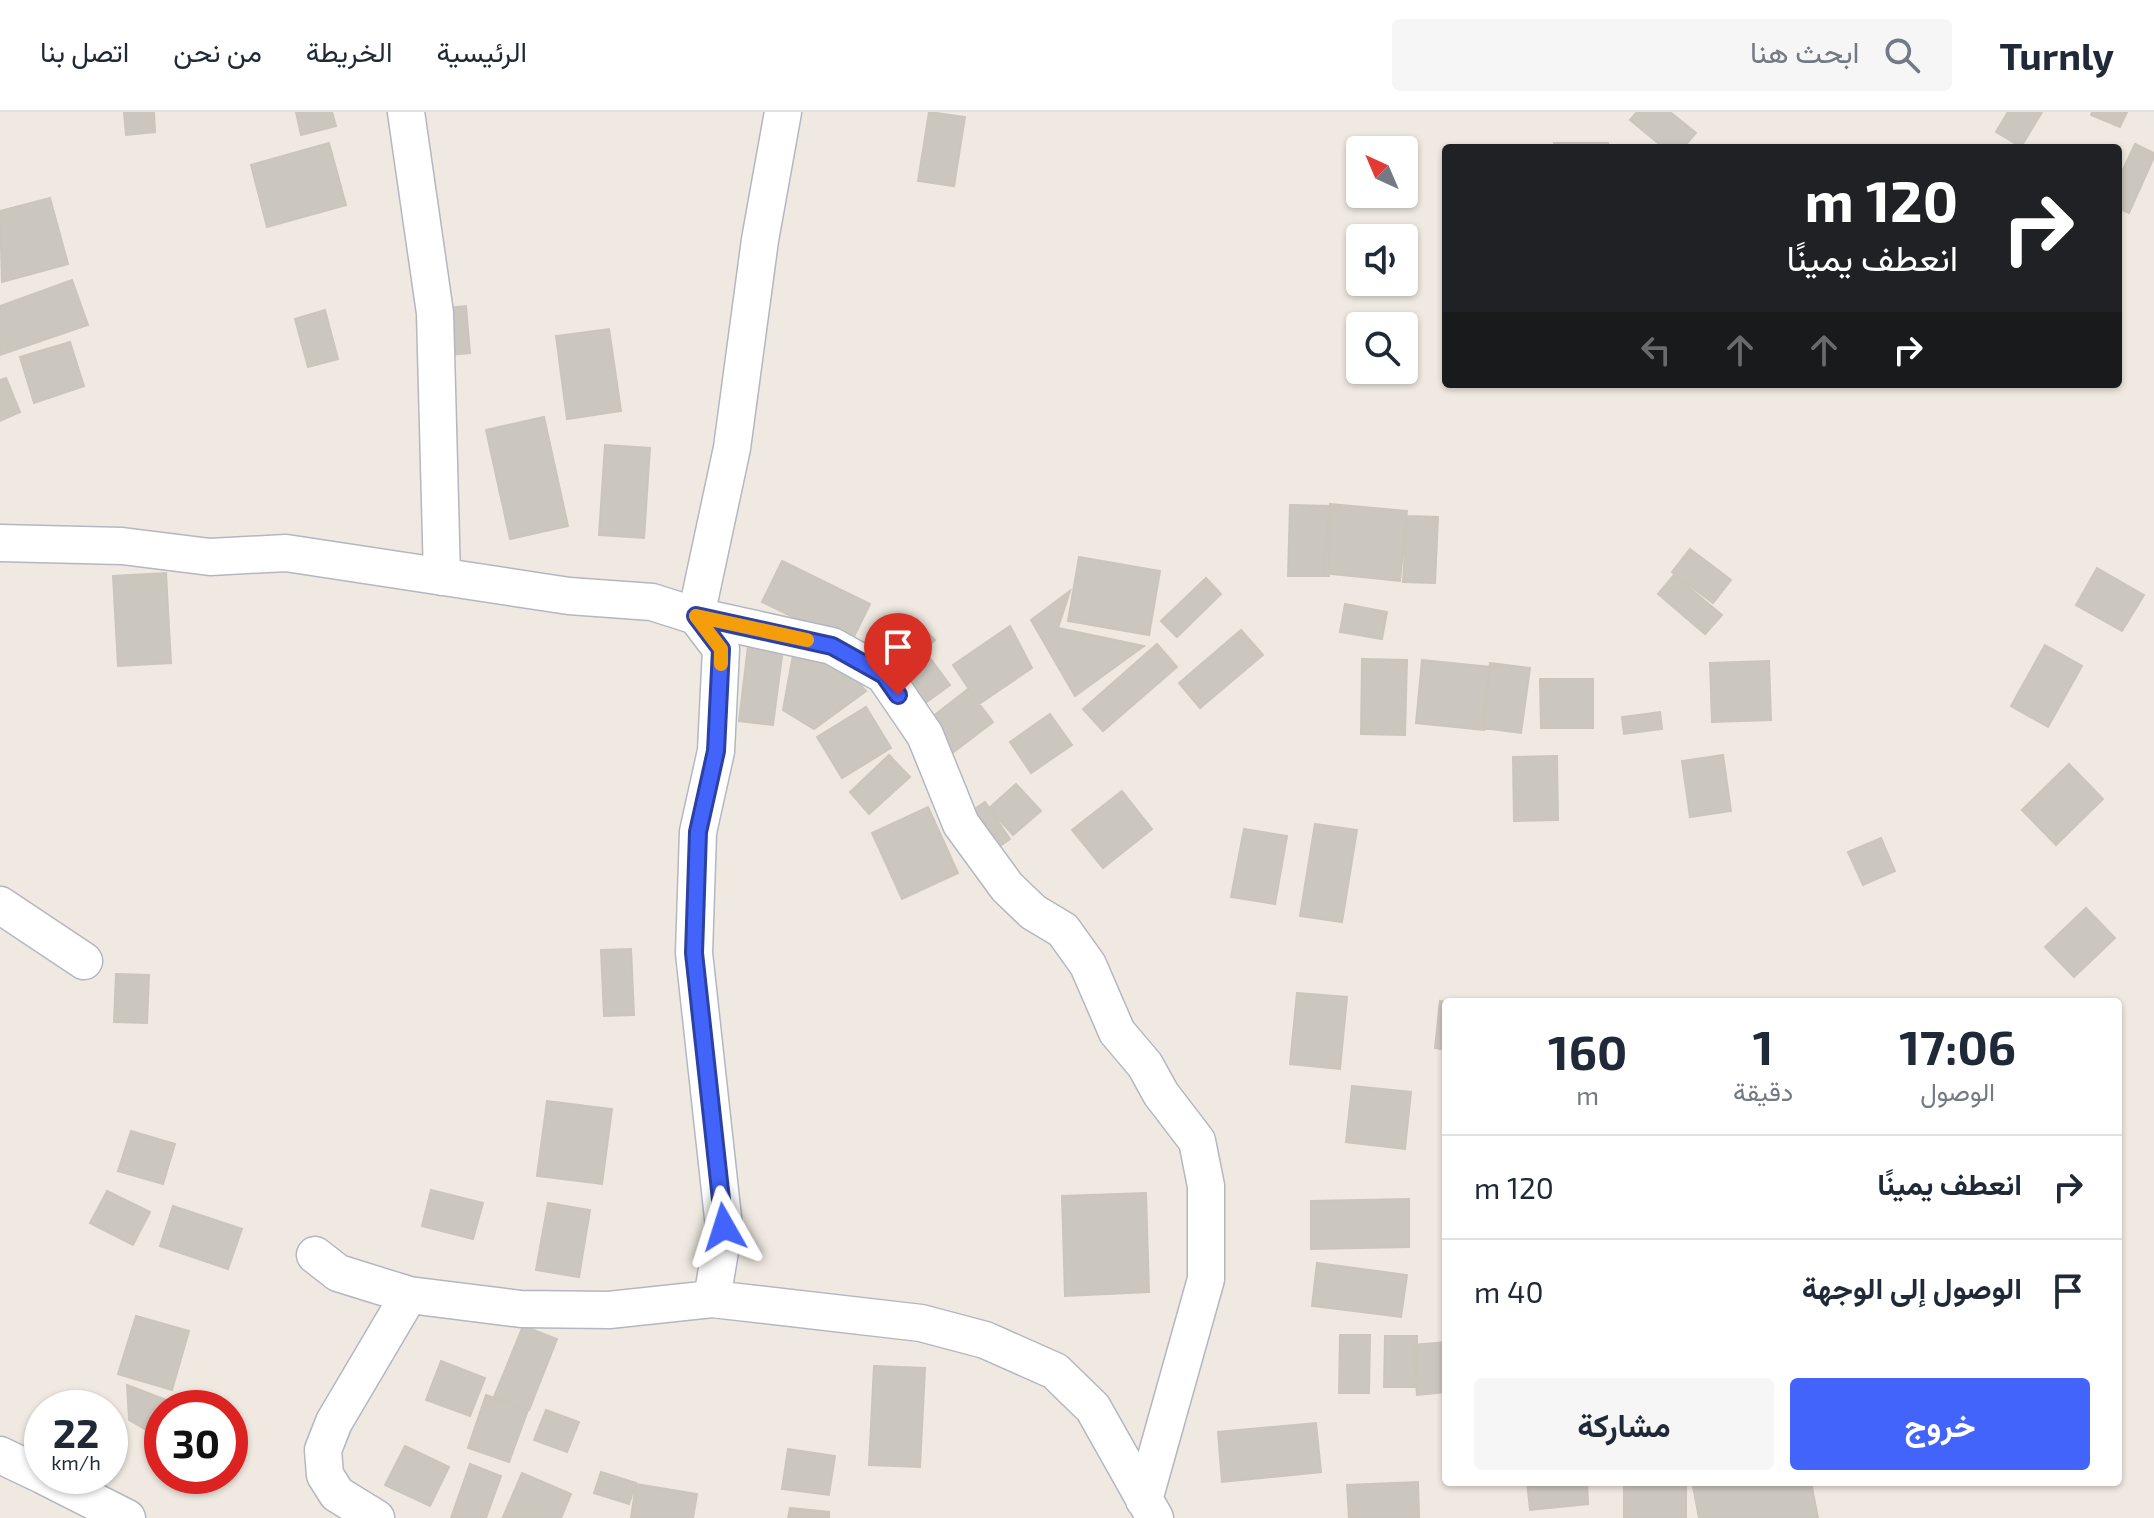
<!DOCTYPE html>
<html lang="ar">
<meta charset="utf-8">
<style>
:root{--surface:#fff;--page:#f6f6f7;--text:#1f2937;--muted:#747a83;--line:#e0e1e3;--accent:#4264fb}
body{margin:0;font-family:"Exo 2",Vazirmatn,sans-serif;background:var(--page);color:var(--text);direction:rtl;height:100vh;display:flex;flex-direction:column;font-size:30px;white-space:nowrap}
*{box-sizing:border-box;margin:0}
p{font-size:26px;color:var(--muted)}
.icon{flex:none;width:44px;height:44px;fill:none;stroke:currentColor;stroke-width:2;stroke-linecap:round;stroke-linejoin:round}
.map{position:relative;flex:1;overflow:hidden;direction:ltr}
.drawer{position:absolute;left:1442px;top:886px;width:680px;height:488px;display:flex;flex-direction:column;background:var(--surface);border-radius:8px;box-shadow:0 2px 6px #0004;direction:rtl}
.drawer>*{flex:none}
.banner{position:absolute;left:1442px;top:32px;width:680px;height:244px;border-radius:8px;box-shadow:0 2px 6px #0004;direction:rtl;background:#202124;color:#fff;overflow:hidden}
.needle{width:52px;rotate:316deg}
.fabs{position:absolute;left:1346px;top:24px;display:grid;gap:16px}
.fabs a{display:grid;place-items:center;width:72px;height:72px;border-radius:8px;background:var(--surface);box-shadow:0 2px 6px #0004;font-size:40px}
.speed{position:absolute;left:24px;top:1278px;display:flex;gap:16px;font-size:40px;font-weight:700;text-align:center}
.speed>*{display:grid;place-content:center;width:104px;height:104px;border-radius:50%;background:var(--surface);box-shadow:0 2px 6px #0004;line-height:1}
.speed small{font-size:20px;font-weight:400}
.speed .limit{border:12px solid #d22;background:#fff;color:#111}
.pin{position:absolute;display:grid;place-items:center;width:68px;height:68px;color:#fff;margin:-82px -34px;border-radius:50% 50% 50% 0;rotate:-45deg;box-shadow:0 0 8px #0007}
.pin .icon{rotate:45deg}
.me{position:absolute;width:88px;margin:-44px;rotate:354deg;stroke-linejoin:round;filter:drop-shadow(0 0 6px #0008)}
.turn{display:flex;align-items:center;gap:28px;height:168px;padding:0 32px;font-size:36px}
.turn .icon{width:104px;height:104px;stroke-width:2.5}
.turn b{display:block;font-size:56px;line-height:68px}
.lanes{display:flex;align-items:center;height:76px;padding:0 32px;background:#0003;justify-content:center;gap:40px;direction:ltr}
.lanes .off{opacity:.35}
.eta{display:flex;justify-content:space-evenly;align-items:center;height:136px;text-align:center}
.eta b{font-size:48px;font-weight:700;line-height:56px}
.button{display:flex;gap:16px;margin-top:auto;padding:16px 32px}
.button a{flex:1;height:92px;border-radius:8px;background:var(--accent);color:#fff;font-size:32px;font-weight:700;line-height:92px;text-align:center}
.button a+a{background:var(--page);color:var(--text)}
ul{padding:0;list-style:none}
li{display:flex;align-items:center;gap:24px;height:104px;padding:0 32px;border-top:2px solid var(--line)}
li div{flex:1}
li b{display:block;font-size:30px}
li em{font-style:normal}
header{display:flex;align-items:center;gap:48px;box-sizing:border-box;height:112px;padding:0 40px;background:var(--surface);border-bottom:2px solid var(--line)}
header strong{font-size:38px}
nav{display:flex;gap:44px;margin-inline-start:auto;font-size:28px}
.search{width:560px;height:72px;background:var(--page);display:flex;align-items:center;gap:20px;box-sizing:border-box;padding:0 28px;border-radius:8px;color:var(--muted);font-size:30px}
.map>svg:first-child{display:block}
.building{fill:#cbc7bf;stroke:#cbc5ba;stroke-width:2}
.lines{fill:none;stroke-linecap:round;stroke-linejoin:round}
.street-casing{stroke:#b4b7c1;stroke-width:39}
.street{stroke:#fff;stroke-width:36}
.route-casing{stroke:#2b41a3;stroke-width:20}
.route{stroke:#4264fb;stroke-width:14}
.slow{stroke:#f59e0b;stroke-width:14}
</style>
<header>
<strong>Turnly</strong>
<div class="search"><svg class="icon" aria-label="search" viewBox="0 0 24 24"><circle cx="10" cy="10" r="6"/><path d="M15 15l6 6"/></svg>ابحث هنا</div>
<nav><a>الرئيسية</a><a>الخريطة</a><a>من نحن</a><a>اتصل بنا</a></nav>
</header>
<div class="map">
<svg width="2154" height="1406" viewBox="0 0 2154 1406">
<rect width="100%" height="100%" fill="#efe9e1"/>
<path class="building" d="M124 0H154L155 20 126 23Z
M296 0H332L336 14 301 23Z
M929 0 965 5 954 74 918 69Z
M1637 0H1670L1696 21 1683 36H1664L1630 8Z
M2008 0H2042L2021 35 1996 20Z
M2092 0H2127L2120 15 2091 3Z
M329 31 346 93 267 115 251 53Z
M1554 31H1608V36H1554Z
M2135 32 2154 41V45L2129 101 2118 96V68Z
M50 86 68 152 2 170 0 99Z
M72 168 88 213 0 243V194Z
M466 194 470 241 425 245 422 198Z
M325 198 338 247 308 255 295 207Z
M609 217 621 299 567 307 556 224Z
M70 230 84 274 34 291 20 245Z
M6 266 20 300 0 309V268Z
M544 305 568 414 510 427 486 318Z
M605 333 650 336 644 426 599 423Z
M1330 392 1407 399 1400 469 1323 461Z
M1290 393 1330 394 1329 464H1288Z
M1407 404 1438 405 1435 471 1403 470Z
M1690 437 1731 468 1713 491 1672 460Z
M1079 445 1160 459 1149 523 1068 509Z
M782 449 870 492 850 533 762 490Z
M2097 456 2144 483 2122 519 2076 493Z
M166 461 171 551 118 554 113 464Z
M1674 463 1722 503 1705 522 1658 482Z
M1206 466 1221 482 1177 525 1161 509Z
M1070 479 1058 516 1144 534 1075 584 1031 508Z
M1345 492 1387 500 1382 527 1340 520Z
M751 509 786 513 773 613 739 609Z
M1010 514 1032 556 979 592 953 553Z
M922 515 935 528 882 579 870 566Z
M1241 518 1263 543 1200 596 1179 571Z
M797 521 849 559 866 579 814 617 783 598Z
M1157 532 1177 555 1103 619 1083 597Z
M2045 533 2082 554 2048 615 2011 594Z
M930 546 950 573 903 607 883 580Z
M1362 547 1407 548 1405 623 1361 622Z
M1422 548 1490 555 1484 618 1416 611Z
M1769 549 1771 608 1712 610 1710 551Z
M1490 551 1530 556 1521 621 1482 616Z
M1540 567H1593V616H1541Z
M968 577 993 610 938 652 913 620Z
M866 595 891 636 842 666 817 625Z
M1660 600 1662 617 1624 622 1622 605Z
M1050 602 1072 633 1031 661 1010 630Z
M889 643 910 665 869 702 850 680Z
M1723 643 1731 699 1690 705 1682 649Z
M1557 644 1558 708 1514 709 1513 645Z
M2069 652 2103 687 2056 733 2022 698Z
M1016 672 1041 699 1013 723 989 696Z
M1122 679 1152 717 1103 756 1072 718Z
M985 690 1010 727 991 740 966 703Z
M928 695 958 761 902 787 872 721Z
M1315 712 1357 718 1342 810 1300 804Z
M1244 717 1287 724 1275 792 1231 785Z
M1881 726 1895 759 1863 773 1848 740Z
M2086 796 2115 826 2074 865 2045 835Z
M631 837 634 903 604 904 601 838Z
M116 862 149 863 147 911 114 910Z
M1297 881 1347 885 1340 957 1290 952Z
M1440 889 1446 890V938L1435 936Z
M1352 974 1411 980 1405 1037 1346 1030Z
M547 989 612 997 602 1072 537 1064Z
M131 1019 175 1032 163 1072 118 1059Z
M431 1078 483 1091 473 1127 422 1114Z
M107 1079 150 1100 133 1133 90 1111Z
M1146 1081 1149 1180 1065 1184 1062 1084Z
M1409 1087V1135L1311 1137V1089Z
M548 1091 590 1098 579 1165 536 1158Z
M173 1094 242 1117 228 1157 160 1134Z
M1317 1151 1407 1163 1401 1205 1312 1194Z
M136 1204 189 1219 172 1278 118 1262Z
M523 1214 557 1227 529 1298 494 1285Z
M1340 1223H1370L1369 1281H1339Z
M1385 1224H1417L1416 1275H1384Z
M1446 1230V1280L1417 1283 1413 1233Z
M441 1249 485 1266 470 1304 426 1288Z
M874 1254 925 1256 920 1355 869 1353Z
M127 1273 174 1291V1296H162V1327L129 1308Z
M486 1283 528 1298 509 1350 468 1336Z
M546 1298 579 1310 567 1340 534 1328Z
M1316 1311 1321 1360 1222 1370 1218 1320Z
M405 1334 449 1355 430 1394 385 1373Z
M788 1337 835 1344 829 1383 782 1377Z
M470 1352 501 1364 486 1406H451Z
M601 1360 636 1371 629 1392 594 1381Z
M522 1361 571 1382 561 1406 503 1405Z
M1418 1370 1419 1406H1349L1347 1373Z
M1527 1370H1587L1588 1392 1530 1398Z
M1624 1370H1686V1406H1624Z
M1716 1370H1811L1818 1406H1699L1693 1374Z
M636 1372 697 1382 693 1406H631Z
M790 1396 829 1400V1406H788Z"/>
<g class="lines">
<defs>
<path id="street" d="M406 0 435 201 442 465
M783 0 760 128 732 336 696 504 832 534 884 563 925 623 961 712 1007 775 1033 800 1063 818 1088 853 1117 920 1145 953 1161 982 1197 1029 1206 1074V1167L1144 1388
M0 431 122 434 210 445 286 441 569 484 652 490 696 504 721 537 716 639 698 720 694 841 724 1115 712 1187 921 1211 985 1228 1055 1259 1093 1296 1155 1406
M0 793 84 849
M315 1143 338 1161 409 1183 521 1197 609 1198 712 1187
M0 1343 42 1363
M44 1364 127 1406
M376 1406 337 1382 325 1363 323 1338 334 1310 409 1183"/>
</defs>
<use href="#street" class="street-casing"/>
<use href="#street" class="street"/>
</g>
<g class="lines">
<defs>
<path id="route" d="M724 1115 694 841 698 720 716 639 721 537 696 504 832 534 884 563 898 583"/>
</defs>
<use href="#route" class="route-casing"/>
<use href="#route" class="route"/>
<path class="slow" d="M721 552V537L696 504 807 528"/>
</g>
</svg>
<div class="fabs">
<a><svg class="needle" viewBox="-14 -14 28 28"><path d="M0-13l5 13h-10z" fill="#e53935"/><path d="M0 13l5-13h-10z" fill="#747a83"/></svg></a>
<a><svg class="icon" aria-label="sound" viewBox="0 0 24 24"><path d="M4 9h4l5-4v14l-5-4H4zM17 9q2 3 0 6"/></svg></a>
<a><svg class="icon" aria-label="search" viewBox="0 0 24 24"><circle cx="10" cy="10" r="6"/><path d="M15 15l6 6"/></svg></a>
</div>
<div class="speed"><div>22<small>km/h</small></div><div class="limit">30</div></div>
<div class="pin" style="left:898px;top:583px;background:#d93025"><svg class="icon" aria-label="arrive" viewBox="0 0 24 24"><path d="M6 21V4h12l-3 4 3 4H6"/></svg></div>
<svg class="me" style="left:724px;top:1115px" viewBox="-20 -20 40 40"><path d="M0-17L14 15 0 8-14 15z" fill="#4264fb" stroke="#fff" stroke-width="4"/></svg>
<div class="banner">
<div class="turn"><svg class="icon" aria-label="right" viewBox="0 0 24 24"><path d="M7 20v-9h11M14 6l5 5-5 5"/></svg><div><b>120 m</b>انعطف يمينًا</div></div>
<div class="lanes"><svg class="icon off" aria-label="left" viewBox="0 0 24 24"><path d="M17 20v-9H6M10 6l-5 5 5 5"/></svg><svg class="icon off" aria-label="ahead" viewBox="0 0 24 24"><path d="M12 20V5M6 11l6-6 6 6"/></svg><svg class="icon off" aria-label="ahead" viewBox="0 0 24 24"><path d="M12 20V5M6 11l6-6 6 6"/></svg><svg class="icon" aria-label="right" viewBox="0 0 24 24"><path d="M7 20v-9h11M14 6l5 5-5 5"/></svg></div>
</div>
<section class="drawer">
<div class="eta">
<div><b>17:06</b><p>الوصول</p></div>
<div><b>1</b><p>دقيقة</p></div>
<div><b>160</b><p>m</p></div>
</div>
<ul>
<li><svg class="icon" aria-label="right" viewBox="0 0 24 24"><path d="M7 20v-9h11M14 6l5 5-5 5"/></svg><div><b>انعطف يمينًا</b></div><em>120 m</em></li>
<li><svg class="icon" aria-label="arrive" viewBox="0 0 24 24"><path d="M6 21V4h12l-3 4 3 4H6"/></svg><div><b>الوصول إلى الوجهة</b></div><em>40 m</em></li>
</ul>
<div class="button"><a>خروج</a><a>مشاركة</a></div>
</section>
</div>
